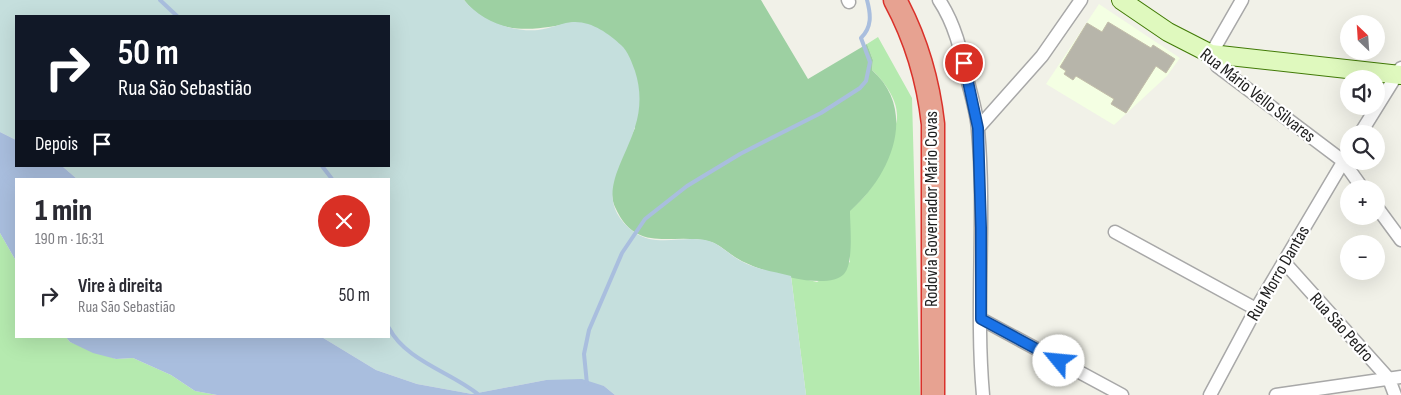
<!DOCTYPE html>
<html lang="pt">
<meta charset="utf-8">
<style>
:root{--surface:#fff;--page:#f7f7f7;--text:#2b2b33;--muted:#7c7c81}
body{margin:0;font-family:"Sofia Sans Condensed",sans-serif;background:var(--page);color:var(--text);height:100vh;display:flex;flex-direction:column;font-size:19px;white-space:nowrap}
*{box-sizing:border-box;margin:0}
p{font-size:16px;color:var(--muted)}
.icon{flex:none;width:28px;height:28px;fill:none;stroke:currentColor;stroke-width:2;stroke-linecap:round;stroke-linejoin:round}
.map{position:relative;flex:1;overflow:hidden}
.sheet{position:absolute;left:15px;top:178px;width:375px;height:160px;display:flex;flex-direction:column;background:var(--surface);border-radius:0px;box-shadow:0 5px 20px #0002}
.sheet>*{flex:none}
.top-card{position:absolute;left:15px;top:15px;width:375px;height:152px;border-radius:0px;box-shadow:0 5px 20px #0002;background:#111827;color:#fff;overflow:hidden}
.needle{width:32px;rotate:335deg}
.buttons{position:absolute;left:1340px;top:15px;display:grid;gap:10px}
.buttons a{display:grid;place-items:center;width:45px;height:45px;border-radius:50%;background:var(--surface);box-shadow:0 5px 20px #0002;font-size:25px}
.pin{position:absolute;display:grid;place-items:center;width:42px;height:42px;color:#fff;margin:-21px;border:2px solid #fff;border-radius:50%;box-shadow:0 1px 5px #0007}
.me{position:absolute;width:55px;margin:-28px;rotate:298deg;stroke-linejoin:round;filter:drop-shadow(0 0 4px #0008)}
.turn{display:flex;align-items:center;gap:18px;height:105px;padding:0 20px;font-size:22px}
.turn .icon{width:65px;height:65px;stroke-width:2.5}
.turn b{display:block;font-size:35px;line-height:42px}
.then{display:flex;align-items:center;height:48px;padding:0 20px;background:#0003;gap:10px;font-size:19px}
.round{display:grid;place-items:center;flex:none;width:52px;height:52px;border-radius:26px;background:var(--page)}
.summary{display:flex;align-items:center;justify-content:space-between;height:85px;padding:0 20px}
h1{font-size:30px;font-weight:800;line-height:38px}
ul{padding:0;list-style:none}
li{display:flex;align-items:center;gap:15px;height:65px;padding:0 20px}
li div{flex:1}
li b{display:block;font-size:19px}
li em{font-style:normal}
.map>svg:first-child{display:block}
.education{fill:#f4ffe3}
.grass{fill:#b5eaaf}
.forest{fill:#9dd0a2}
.wetland{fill:#c5dfdd}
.water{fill:#a9bede}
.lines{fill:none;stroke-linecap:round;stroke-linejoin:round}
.stream{stroke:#a9bede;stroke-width:4}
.building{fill:#b7b5aa;stroke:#c3beaa}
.street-casing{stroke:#a8a8a8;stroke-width:15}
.secondary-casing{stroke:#417a06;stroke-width:20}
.highway-casing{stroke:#da312a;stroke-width:25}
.street{stroke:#fff;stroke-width:12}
.secondary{stroke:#dff9be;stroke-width:18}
.highway{stroke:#e7a291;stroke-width:22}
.route-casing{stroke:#114b97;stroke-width:12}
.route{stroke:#1a73e8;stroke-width:9}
.labels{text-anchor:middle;stroke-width:4.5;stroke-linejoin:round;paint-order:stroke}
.street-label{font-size:18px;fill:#212121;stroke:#fff}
</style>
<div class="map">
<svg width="1401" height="395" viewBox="0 0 1401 395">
<rect width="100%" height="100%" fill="#f1f1e8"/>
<path class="education" d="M1099 4 1180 58 1167 76 1114 125 1046 84Z"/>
<path class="grass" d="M878 37 912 98 920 395H806L791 276 817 282 850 262 849 211C876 189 882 171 891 139 893 132 897 124 897 117 898 100 884 81 872 70L873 60 867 44Z
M0 233 16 261V336H65L70 342 116 359 133 358 171 375 195 391 217 395H0Z"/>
<path class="forest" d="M464 0H761L808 79 867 44 873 60 872 70C919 112 890 177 850 211 850 226 854 263 844 274 827 292 759 271 740 260 730 255 721 245 711 242 672 231 637 256 615 207 604 183 625 149 635 128L575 22C535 31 493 37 464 0Z"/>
<path class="wetland" d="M0 0H464C481 21 511 32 538 30 550 29 563 22 575 22 593 22 609 34 621 45 628 51 632 63 635 71 641 90 641 108 635 127 624 164 591 200 634 232 657 249 688 233 712 242 722 246 731 256 741 261 756 269 774 272 791 276L806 395H615L604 386 546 380 472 394 417 384 376 370 320 336H389V179H77L62 166H389V16H16V140L0 132Z"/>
<path class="water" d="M0 132 16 140V166H62L77 179H16V261L0 233Z
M65 336H320L376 370 417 384 472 394 546 380 582 379 604 386 615 395H217L195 391 171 375 133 358 116 359 93 353 70 342Z"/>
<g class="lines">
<path class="stream" d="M160 0 177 16
M322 166 332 179
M389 328C406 361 451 372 479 395
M587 384 584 354 589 330 622 253 645 219 687 186 740 154 821 113 860 88 866 81 870 62 861 38C872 27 871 15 867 0"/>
</g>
<path class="building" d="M1108 22 1151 48 1153 45 1175 59 1166 73 1156 66 1126 113 1111 104 1114 99 1076 76 1073 80 1064 74 1066 71 1060 67 1087 23 1102 32Z"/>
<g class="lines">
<defs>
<path id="street" d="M848 0 849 2
M939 0C955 24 961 51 967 78 971 95 977 113 978 130 986 218 975 307 983 395
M1242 0 1211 54 1217 66 1343 161 1363 189
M978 128 1042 56 1081 0
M1360 134 1401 68
M1376 206 1401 240
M1115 232 1256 309
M1284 262 1389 379 1395 395
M981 319 1122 395
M1210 395 1256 309 1349 152
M1276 395 1401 377"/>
<path id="secondary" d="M1121 0 1168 32 1211 54 1401 75"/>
<path id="highway" d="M895 0C916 39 928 79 933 124V395"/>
</defs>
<use href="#street" class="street-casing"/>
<use href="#secondary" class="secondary-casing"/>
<use href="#highway" class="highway-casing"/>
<use href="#street" class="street"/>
<use href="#secondary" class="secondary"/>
<use href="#highway" class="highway"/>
</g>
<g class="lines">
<defs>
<path id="route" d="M964 63 978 128 981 228V319L1059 361"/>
</defs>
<use href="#route" class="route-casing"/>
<use href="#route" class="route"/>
</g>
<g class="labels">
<g class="street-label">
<text transform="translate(1258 95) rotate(38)" y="6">Rua Mário Vello Silvares</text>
<text transform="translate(931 209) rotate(-90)" y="6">Rodovia Governador Mário Covas</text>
<text transform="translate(1278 273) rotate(-60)" y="6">Rua Morro Dantas</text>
<text transform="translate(1342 327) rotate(48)" y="6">Rua São Pedro</text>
</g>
</g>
</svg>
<div class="buttons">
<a><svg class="needle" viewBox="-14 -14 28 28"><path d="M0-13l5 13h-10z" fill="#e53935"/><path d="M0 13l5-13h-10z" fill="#7c7c81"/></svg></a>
<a><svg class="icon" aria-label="sound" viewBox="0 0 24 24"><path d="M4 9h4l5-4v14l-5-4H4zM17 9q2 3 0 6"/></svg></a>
<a><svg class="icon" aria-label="search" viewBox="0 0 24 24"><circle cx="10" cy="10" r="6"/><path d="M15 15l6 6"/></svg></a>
<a>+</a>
<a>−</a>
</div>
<div class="pin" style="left:964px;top:63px;background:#d93025"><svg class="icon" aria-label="arrive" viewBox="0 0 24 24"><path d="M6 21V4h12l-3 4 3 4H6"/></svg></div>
<svg class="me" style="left:1059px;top:361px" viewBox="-20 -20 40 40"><circle r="19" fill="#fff"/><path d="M0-13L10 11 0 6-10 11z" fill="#1a73e8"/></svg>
<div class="top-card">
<div class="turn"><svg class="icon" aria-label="right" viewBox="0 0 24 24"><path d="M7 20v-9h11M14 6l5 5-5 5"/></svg><div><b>50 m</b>Rua São Sebastião</div></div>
<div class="then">Depois<svg class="icon" aria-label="arrive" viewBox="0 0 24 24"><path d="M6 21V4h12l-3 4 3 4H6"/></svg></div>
</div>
<section class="sheet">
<div class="summary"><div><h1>1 min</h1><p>190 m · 16:31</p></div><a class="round" style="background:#d93025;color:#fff"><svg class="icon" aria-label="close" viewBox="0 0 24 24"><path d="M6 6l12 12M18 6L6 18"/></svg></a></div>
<ul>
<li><svg class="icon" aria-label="right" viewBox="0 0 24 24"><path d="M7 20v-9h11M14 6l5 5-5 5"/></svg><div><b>Vire à direita</b><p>Rua São Sebastião</p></div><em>50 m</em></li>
</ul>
</section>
</div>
